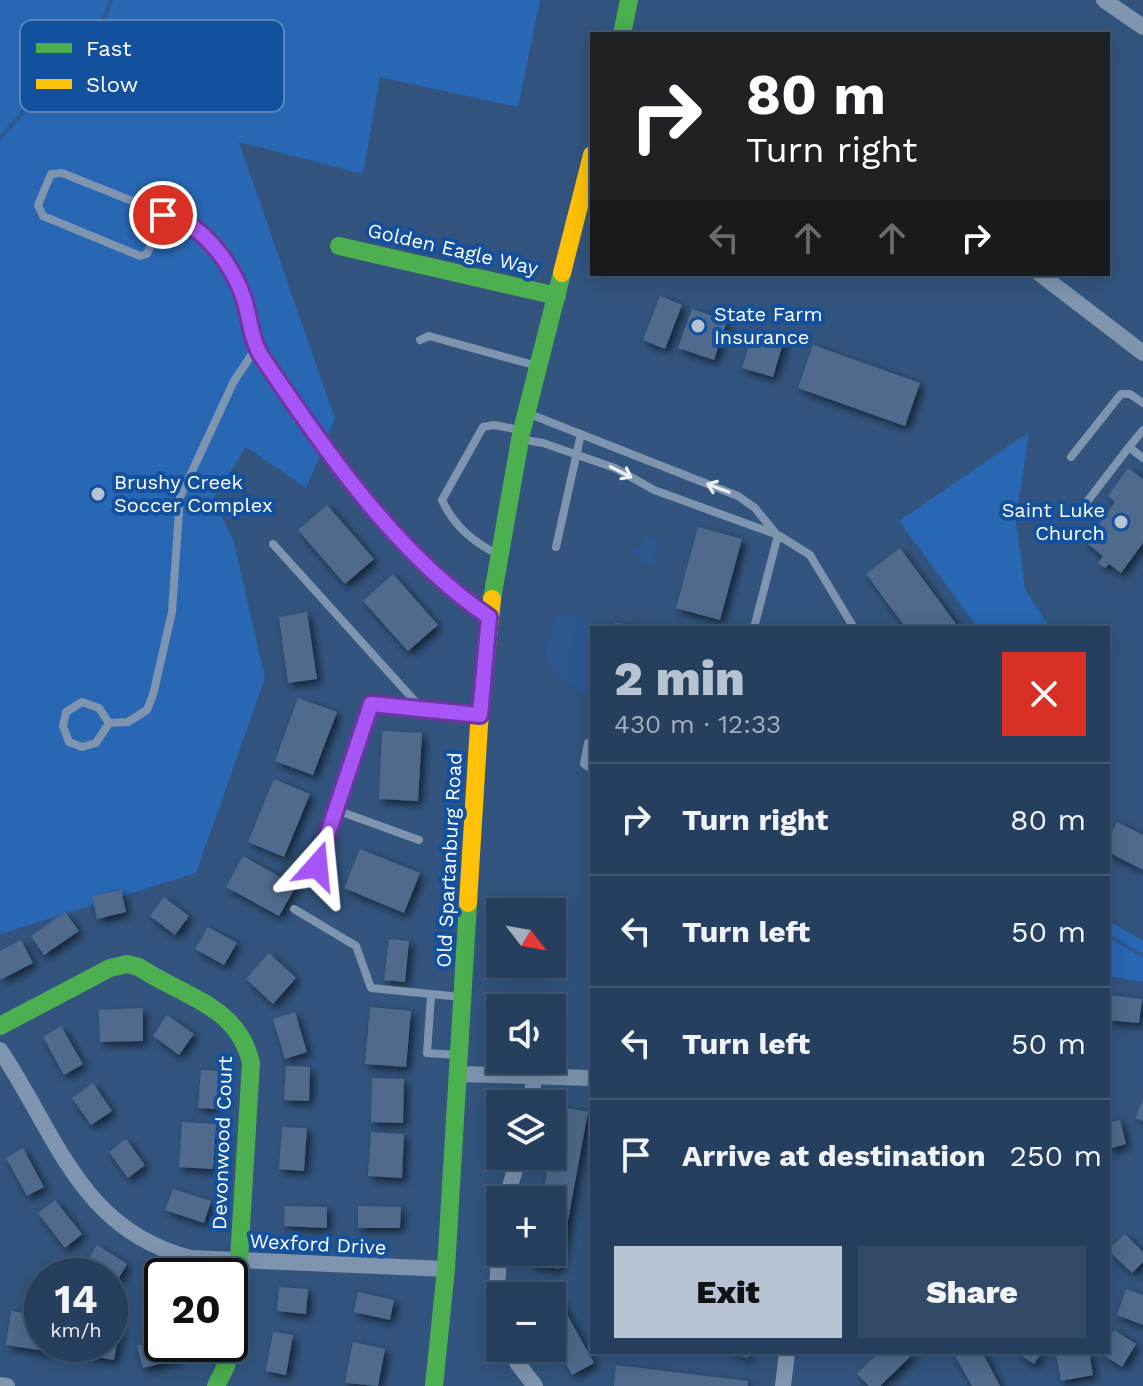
<!DOCTYPE html>
<meta charset="utf-8">
<style>
:root{--surface:#263f5e;--page:#324a67;--text:#f1f3f6;--muted:#a4afbc;--line:#425873;--accent:#b7c3d2}
body{margin:0;font-family:"Work Sans",sans-serif;background:var(--page);color:var(--text);height:100vh;display:flex;flex-direction:column;font-size:30px;white-space:nowrap}
*{box-sizing:border-box;margin:0}
p{font-size:26px;color:var(--muted)}
.icon{flex:none;width:44px;height:44px;fill:none;stroke:currentColor;stroke-width:2;stroke-linecap:round;stroke-linejoin:round}
.map{position:relative;flex:1;overflow:hidden}
.side{position:absolute;left:590px;top:626px;width:520px;height:728px;display:flex;flex-direction:column;background:var(--surface);border-radius:0px;box-shadow:0 4px 20px #0003,0 0 0 2px var(--line)}
.side>*{flex:none}
.hud{position:absolute;left:590px;top:32px;width:520px;height:244px;border-radius:0px;box-shadow:0 4px 20px #0003,0 0 0 2px var(--line);background:#202124;color:#fff;overflow:hidden}
.needle{width:52px;rotate:121deg}
.tools{position:absolute;left:486px;top:898px;display:grid;gap:16px}
.tools a{display:grid;place-items:center;width:80px;height:80px;border-radius:0px;background:var(--surface);box-shadow:0 4px 20px #0003,0 0 0 2px var(--line);font-size:40px}
.speed{position:absolute;left:24px;top:1258px;display:flex;gap:16px;font-size:40px;font-weight:700;text-align:center}
.speed>*{display:grid;place-content:center;width:104px;height:104px;border-radius:50%;background:var(--surface);box-shadow:0 4px 20px #0003,0 0 0 2px var(--line);line-height:1}
.speed small{font-size:20px;font-weight:400}
.speed .limit{border:4px solid #111;border-radius:12px;background:#fff;color:#111}
.pin{position:absolute;display:grid;place-items:center;width:68px;height:68px;color:#fff;margin:-34px;border:4px solid #fff;border-radius:50%;box-shadow:0 2px 8px #0007}
.me{position:absolute;width:88px;margin:-44px;rotate:18deg;stroke-linejoin:round;filter:drop-shadow(0 0 6px #0008)}
.turn{display:flex;align-items:center;gap:28px;height:168px;padding:0 24px;font-size:36px}
.turn .icon{width:104px;height:104px;stroke-width:2.5}
.turn b{display:block;font-size:56px;line-height:68px}
.lanes{display:flex;align-items:center;height:76px;padding:0 24px;background:#0003;justify-content:center;gap:40px;direction:ltr}
.lanes .off{opacity:.35}
.round{display:grid;place-items:center;flex:none;width:84px;height:84px;border-radius:0px;background:var(--page)}
.summary{display:flex;align-items:center;justify-content:space-between;height:136px;padding:0 24px}
h1{font-size:48px;font-weight:800;line-height:60px;color:var(--accent)}
.cta{display:flex;gap:16px;margin-top:auto;padding:16px 24px}
.cta a{flex:1;height:92px;border-radius:0px;background:var(--accent);color:#111;font-size:32px;font-weight:800;line-height:92px;text-align:center}
.cta a+a{background:var(--page);color:var(--text)}
ul{padding:0;list-style:none}
li{display:flex;align-items:center;gap:24px;height:112px;padding:0 24px;border-top:2px solid var(--line)}
li div{flex:1}
li b{display:block;font-size:30px}
li em{font-style:normal}
.map>svg:first-child{display:block}
.green{fill:#2867b4}
.water{fill:#2c588f}
.lines{fill:none;stroke-linecap:round;stroke-linejoin:round}
.stream{stroke:#2c588f;stroke-width:4}
.building{fill:#506b8d;filter:url(#shadow)}
.lane{stroke:#7e94af;stroke-width:8}
.street{stroke:#7e94af;stroke-width:16}
.fast{stroke:#4caf50;stroke-width:18}
.slow{stroke:#ffc107;stroke-width:18}
.oneway{stroke:#eceff3}
.route-casing{stroke:#6d37a1;stroke-width:20}
.route{stroke:#a855f7;stroke-width:14}
.poi-dot{fill:#b7c3d2;stroke:#13509e;stroke-width:3}
.labels{text-anchor:middle;stroke-width:8;stroke-linejoin:round;paint-order:stroke}
.street-label{font-size:20px;fill:#fff;stroke:#13509e}
.poi-label{font-size:20px;fill:#fff;stroke:#13509e;text-anchor:start}
.key{fill:#13509e;stroke:#5a84bb;stroke-width:2}
.key-label{font-size:22px;fill:#fff}
</style>
<div class="map">
<svg width="1143" height="1386" viewBox="0 0 1143 1386">
<defs>
<filter id="shadow"><feDropShadow dx="4" dy="4" stdDeviation="4" flood-color="#0009"/></filter>
</defs>
<rect width="100%" height="100%" fill="#32547e"/>
<path class="green" d="M0 0H540L518 107 380 77 363 174 239 142 335 419 306 488 246 447 213 499 233 539 265 678 196 873 0 934Z
M1029 432 1016 520 1025 589 1050 628H978L899 521Z
M1108 920 1143 941V982L1108 976Z"/>
<path class="water" d="M644 536 660 540 658 555H652L657 564 654 566 643 564 634 551 635 547 641 548Z
M564 614 580 617 596 628H592V697C552 679 533 660 556 616Z"/>
<g class="lines">
<path class="stream" d="M0 139C34 94 94 56 111 0
M1108 935 1143 956"/>
</g>
<path class="building" d="M660 296 682 305 665 349 643 340Z
M692 309 727 321 714 360 678 348Z
M753 331 784 340 773 377 742 368Z
M813 345 920 383 905 426 798 388Z
M1128 468 1143 479V543L1121 573 1109 564 1105 568 1098 563 1103 556 1085 542 1115 502 1108 496Z
M327 505 374 559 345 584 298 530Z
M698 527 742 539 720 620 676 608Z
M900 548 959 628H906L866 574Z
M393 574 438 625 408 651 363 601Z
M307 612 317 679 288 683 279 617Z
M615 623 643 626V628H614Z
M298 698 337 712 313 775 275 761Z
M382 731 422 733 418 801 379 799Z
M274 779 310 794 284 857 248 842Z
M1117 822 1143 835V870L1108 852V841Z
M360 849 420 873 404 913 344 888Z
M243 856 296 886 279 916 226 887Z
M121 890 126 912 97 919 92 896Z
M164 897 189 916 175 935 150 916Z
M65 912 79 931 44 955 31 936Z
M208 927 237 943 224 965 195 949Z
M389 939 409 941 405 982 384 980Z
M21 940 33 963 0 980V951Z
M269 953 296 978 273 1004 246 979Z
M1108 995 1142 999 1139 1023 1108 1020Z
M370 1007 411 1011 406 1067 365 1064Z
M143 1008V1041L100 1042 99 1010Z
M295 1012 307 1052 285 1059 273 1019Z
M167 1015 194 1034 179 1055 153 1036Z
M61 1026 83 1064 64 1075 43 1037Z
M286 1066 310 1067 309 1101 284 1100Z
M201 1070 220 1071 217 1109 198 1108Z
M372 1078 404 1079 403 1123 371 1122Z
M93 1083 112 1111 91 1125 72 1098Z
M1143 1100V1121L1135 1118Z
M559 1107 588 1112 559 1269 530 1264 532 1252H552V1200H542L550 1156H552Z
M1120 1120 1126 1144 1108 1149V1123Z
M182 1122 216 1124 213 1169 179 1167Z
M282 1127 307 1128 304 1171 279 1169Z
M371 1132 404 1134 402 1178 368 1176Z
M126 1139 145 1165 128 1178 109 1152Z
M23 1148 44 1187 27 1196 6 1158Z
M173 1189 211 1201 204 1223 165 1210Z
M55 1200 82 1234 65 1248 38 1213Z
M285 1206 327 1207V1228L284 1226Z
M358 1206 401 1207 400 1228H358Z
M1125 1234 1143 1252V1262L1132 1273 1108 1250Z
M97 1245 127 1264 116 1283 110 1280V1276H104L85 1265Z
M279 1287 308 1289 306 1314 277 1311Z
M553 1289 594 1363 572 1375 552 1340V1296H541Z
M1126 1289 1143 1295V1325L1117 1315Z
M358 1292 394 1300 390 1320 354 1312Z
M11 1311 42 1316V1344H54L52 1352 6 1345Z
M110 1326 120 1327 114 1360 74 1353 75 1344H110Z
M1114 1330 1136 1344 1122 1367 1099 1352H1108V1340Z
M273 1332 293 1335 286 1375 266 1371Z
M162 1339V1344H179L182 1358 143 1368 137 1346Z
M353 1342 385 1349 378 1386 345 1383Z
M724 1352H749L748 1358Z
M879 1352H915L880 1386H869L857 1374Z
M953 1352H982L1000 1386H972Z
M1016 1352H1042L1034 1364Z
M1061 1352H1089L1093 1375 1061 1381 1056 1353Z
M616 1365 748 1381V1386H614Z"/>
<g class="lines">
<path class="lane" d="M163 215 147 254 140 256 43 216 38 205 51 174 62 173 185 222 206 238 229 268 243 297 256 348 302 415 402 544 459 596 488 616
M420 340 429 336 537 366
M527 413 738 496 755 508 777 535
M1143 430 1129 447 1143 458
M520 439 543 443 615 468 654 490 778 535 810 555 854 628
M1071 457 1121 394H1130L1143 403
M1080 511 1129 447
M273 544 422 709
M556 547 581 434
M497 554C472 541 454 526 442 500L483 427 494 425 521 430
M754 628 778 535
M109 723 96 743 82 747 69 742 63 726 66 712 82 702 99 708 109 723 128 722 147 710 153 695 172 612 180 497 234 381 256 348
M592 743H588L584 764 592 769
M336 810 419 840
M317 866 371 704 479 715
M294 909 356 946 371 988 461 997
M431 995 427 1053 457 1055"/>
<path class="street" d="M1104 0 1143 27
M1040 274 1143 353
M0 1050C57 1135 80 1230 191 1258L446 1269
M457 1074 592 1078
M531 1104 534 1076
M506 1200 519 1156
M500 1236 497 1293 500 1316
M510 1348 518 1364 535 1386
M0 1385 7 1386
M783 1386 787 1352"/>
<path class="fast" d="M622 34 629 0
M339 246 557 296
M492 599 521 434 562 273
M0 1026 110 968 127 964 139 967C183 997 238 1005 251 1063L235 1325 226 1366 216 1386
M434 1386 446 1269 468 903"/>
<path class="slow" d="M562 273 592 155
M468 903 479 725 492 599"/>
</g>
<defs><path id="oneway-shaft" d="M-6 0H5M1.5-3L5.5 0L1.5 3" fill="none" stroke-width="1.6" stroke-linecap="round" stroke-linejoin="round" transform="scale(2)"/></defs>
<g class="oneway">
<use href="#oneway-shaft" transform="translate(621 472) rotate(27)"/>
<use href="#oneway-shaft" transform="translate(718 488) rotate(-159)"/>
</g>
<g class="lines">
<defs>
<path id="route" d="M163 215C170 217 179 219 186 223 212 237 235 271 244 299 250 318 251 340 262 357 324 449 396 554 489 617L480 715 371 704 317 866"/>
</defs>
<use href="#route" class="route-casing"/>
<use href="#route" class="route"/>
</g>
<g class="poi-dot">
<circle cx="698" cy="326" r="8"/>
<circle cx="98" cy="494" r="8"/>
<circle cx="1121" cy="522" r="8"/>
</g>
<g class="labels">
<g class="street-label">
<text transform="translate(453 249) rotate(13)" y="7">Golden Eagle Way</text>
<text transform="translate(449 860) rotate(-87)" y="7">Old Spartanburg Road</text>
<text transform="translate(222 1143) rotate(-88)" y="7">Devonwood Court</text>
<text transform="translate(318 1244) rotate(3)" y="7">Wexford Drive</text>
</g>
<g class="poi-label">
<text x="714" y="321">State Farm<tspan x="714" dy="23">Insurance</tspan></text>
<text x="114" y="489">Brushy Creek<tspan x="114" dy="23">Soccer Complex</tspan></text>
<text x="1105" y="517" text-anchor="end">Saint Luke<tspan x="1105" dy="23">Church</tspan></text>
</g>
</g>
<rect x="20" y="20" width="264" height="92" rx="12" class="key"/>
<rect x="36" y="43" width="36" height="10" fill="#4caf50"/>
<rect x="36" y="79" width="36" height="10" fill="#ffc107"/>
<g class="key-label">
<text x="86" y="56">Fast</text>
<text x="86" y="92">Slow</text>
</g>
</svg>
<div class="tools">
<a><svg class="needle" viewBox="-14 -14 28 28"><path d="M0-13l5 13h-10z" fill="#e53935"/><path d="M0 13l5-13h-10z" fill="#a4afbc"/></svg></a>
<a><svg class="icon" aria-label="sound" viewBox="0 0 24 24"><path d="M4 9h4l5-4v14l-5-4H4zM17 9q2 3 0 6"/></svg></a>
<a><svg class="icon" aria-label="layers" viewBox="0 0 24 24"><path d="M12 4l9 5-9 5-9-5zM3 14l9 5 9-5"/></svg></a>
<a>+</a>
<a>−</a>
</div>
<div class="speed"><div>14<small>km/h</small></div><div class="limit">20</div></div>
<div class="pin" style="left:163px;top:215px;background:#d93025"><svg class="icon" aria-label="arrive" viewBox="0 0 24 24"><path d="M6 21V4h12l-3 4 3 4H6"/></svg></div>
<svg class="me" style="left:317px;top:866px" viewBox="-20 -20 40 40"><path d="M0-17L14 15 0 8-14 15z" fill="#a855f7" stroke="#fff" stroke-width="4"/></svg>
<div class="hud">
<div class="turn"><svg class="icon" aria-label="right" viewBox="0 0 24 24"><path d="M7 20v-9h11M14 6l5 5-5 5"/></svg><div><b>80 m</b>Turn right</div></div>
<div class="lanes"><svg class="icon off" aria-label="left" viewBox="0 0 24 24"><path d="M17 20v-9H6M10 6l-5 5 5 5"/></svg><svg class="icon off" aria-label="ahead" viewBox="0 0 24 24"><path d="M12 20V5M6 11l6-6 6 6"/></svg><svg class="icon off" aria-label="ahead" viewBox="0 0 24 24"><path d="M12 20V5M6 11l6-6 6 6"/></svg><svg class="icon" aria-label="right" viewBox="0 0 24 24"><path d="M7 20v-9h11M14 6l5 5-5 5"/></svg></div>
</div>
<section class="side">
<div class="summary"><div><h1>2 min</h1><p>430 m · 12:33</p></div><a class="round" style="background:#d93025;color:#fff"><svg class="icon" aria-label="close" viewBox="0 0 24 24"><path d="M6 6l12 12M18 6L6 18"/></svg></a></div>
<ul>
<li><svg class="icon" aria-label="right" viewBox="0 0 24 24"><path d="M7 20v-9h11M14 6l5 5-5 5"/></svg><div><b>Turn right</b></div><em>80 m</em></li>
<li><svg class="icon" aria-label="left" viewBox="0 0 24 24"><path d="M17 20v-9H6M10 6l-5 5 5 5"/></svg><div><b>Turn left</b></div><em>50 m</em></li>
<li><svg class="icon" aria-label="left" viewBox="0 0 24 24"><path d="M17 20v-9H6M10 6l-5 5 5 5"/></svg><div><b>Turn left</b></div><em>50 m</em></li>
<li><svg class="icon" aria-label="arrive" viewBox="0 0 24 24"><path d="M6 21V4h12l-3 4 3 4H6"/></svg><div><b>Arrive at destination</b></div><em>250 m</em></li>
</ul>
<div class="cta"><a>Exit</a><a>Share</a></div>
</section>
</div>
